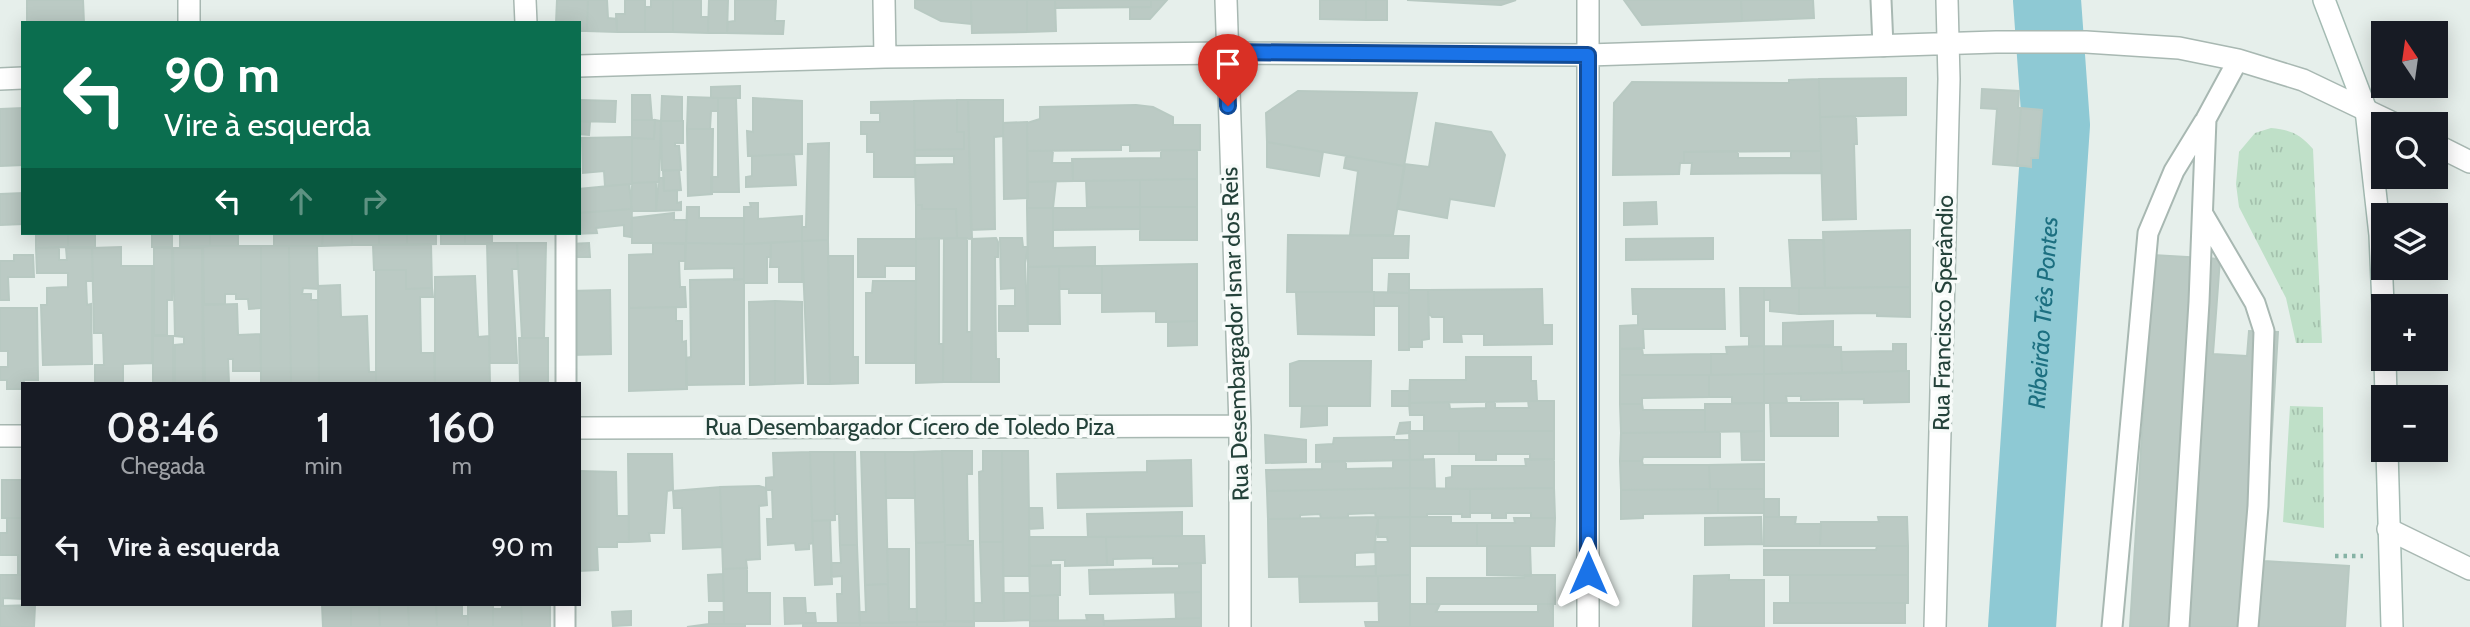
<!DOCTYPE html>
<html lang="pt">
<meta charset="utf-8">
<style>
:root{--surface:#171b24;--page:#20242c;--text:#f1f3f6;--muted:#9ea1a6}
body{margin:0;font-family:Cabin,sans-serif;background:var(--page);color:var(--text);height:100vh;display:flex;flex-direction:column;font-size:26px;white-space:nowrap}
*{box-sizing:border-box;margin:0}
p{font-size:23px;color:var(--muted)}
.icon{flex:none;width:38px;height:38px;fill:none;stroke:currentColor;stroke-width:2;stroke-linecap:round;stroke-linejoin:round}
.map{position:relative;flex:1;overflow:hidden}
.sheet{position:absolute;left:21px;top:382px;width:560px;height:224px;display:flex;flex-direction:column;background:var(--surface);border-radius:0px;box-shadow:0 4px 18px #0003}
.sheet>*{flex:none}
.hud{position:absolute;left:21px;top:21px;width:560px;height:214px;border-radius:0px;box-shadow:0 4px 18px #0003;background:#0b6e4f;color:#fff;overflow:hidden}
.needle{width:46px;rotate:347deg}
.fabs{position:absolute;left:2371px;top:21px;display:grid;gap:14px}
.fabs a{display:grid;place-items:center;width:77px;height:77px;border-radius:0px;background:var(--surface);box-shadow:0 4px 18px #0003;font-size:35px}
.pin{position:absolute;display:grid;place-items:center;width:60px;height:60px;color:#fff;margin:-72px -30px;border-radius:50% 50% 50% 0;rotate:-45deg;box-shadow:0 0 7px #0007}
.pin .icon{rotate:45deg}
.me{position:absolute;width:77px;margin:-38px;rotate:0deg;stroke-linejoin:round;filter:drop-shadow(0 0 5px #0008)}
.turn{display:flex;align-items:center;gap:24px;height:147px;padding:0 28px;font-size:32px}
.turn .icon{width:91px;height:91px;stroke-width:2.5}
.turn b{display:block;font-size:49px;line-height:60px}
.lanes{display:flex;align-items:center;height:66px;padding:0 28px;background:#0003;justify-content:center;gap:35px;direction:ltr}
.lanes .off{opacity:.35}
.eta{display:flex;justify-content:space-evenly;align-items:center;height:119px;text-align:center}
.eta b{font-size:42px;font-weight:600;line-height:49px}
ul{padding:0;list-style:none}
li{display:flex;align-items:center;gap:21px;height:91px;padding:0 28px}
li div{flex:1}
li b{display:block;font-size:26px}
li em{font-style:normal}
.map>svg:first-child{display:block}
.grass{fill:url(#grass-tufts)}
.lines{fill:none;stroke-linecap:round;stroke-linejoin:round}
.river{stroke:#8ec9d4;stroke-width:68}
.building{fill:#bbcac4;stroke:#b8c9c2;stroke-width:2}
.lane-casing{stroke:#a8b8b2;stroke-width:23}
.street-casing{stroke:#a8b8b2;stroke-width:24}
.secondary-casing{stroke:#a4bbb3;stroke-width:24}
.path{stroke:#86b3a5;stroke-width:4.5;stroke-dasharray:3.5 5;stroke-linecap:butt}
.lane{stroke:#fff;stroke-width:19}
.street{stroke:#fff;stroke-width:21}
.secondary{stroke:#fff;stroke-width:21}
.route-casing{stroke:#114b97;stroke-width:18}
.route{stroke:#1a73e8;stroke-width:12}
.labels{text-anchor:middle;stroke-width:7;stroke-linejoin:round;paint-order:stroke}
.street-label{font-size:23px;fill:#24423a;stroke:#f7fbf9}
.water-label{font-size:24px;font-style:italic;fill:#1c6f80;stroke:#f7fbf9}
</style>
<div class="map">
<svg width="2470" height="627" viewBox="0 0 2470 627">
<defs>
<pattern id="grass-tufts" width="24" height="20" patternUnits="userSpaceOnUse" patternTransform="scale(1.75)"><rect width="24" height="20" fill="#bfe0c8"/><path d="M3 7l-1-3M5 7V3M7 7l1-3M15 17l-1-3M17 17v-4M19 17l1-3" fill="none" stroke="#a4c1ad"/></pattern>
</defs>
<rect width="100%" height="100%" fill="#e6efeb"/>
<path class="grass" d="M2271 128C2291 130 2300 134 2313 149L2322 343H2296L2286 298 2239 207 2236 184 2239 152 2255 133Z
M2290 406 2323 407 2324 528 2283 522Z"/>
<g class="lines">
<path class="river" id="s1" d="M2022 627 2056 125 2047 0"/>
</g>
<path class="building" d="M27 0H83L84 23H27Z
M557 0H588L587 31H579V23H556Z
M588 0H607L608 18 617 19V32L587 31Z
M625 0H645V32H617L616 14H625Z
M651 0H673V32H645V7H651Z
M673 0H701V17H708V33L673 32Z
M709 0H728L727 33H708Z
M735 0H776L775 21H784L783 34 727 33 728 22 735 21Z
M915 0H971V24L941 21 915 8Z
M971 0H1027V32L972 33Z
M1027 0H1055L1056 31 1027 32Z
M1055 0H1151V7L1055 8Z
M1151 0H1167L1150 19H1130V7H1151Z
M1320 0H1366V20L1320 19Z
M1366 0H1387V20H1366Z
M1407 0H1516L1501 5Z
M1624 0H1741L1742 21 1642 25Z
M1741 0H1813L1814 18 1742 21Z
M1906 78V115L1820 117 1819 79Z
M1819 79 1821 151 1684 152V163H1680L1679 174 1613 175 1614 103 1632 82 1789 83V80Z
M740 86V98H711V87Z
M1982 89 2019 91 2018 108H2021L2017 166 1993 164 1997 109 1981 108Z
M1298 91 1417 93 1404 166 1267 142 1266 113Z
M632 95H650L652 120H632Z
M662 96 682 97V121H661Z
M688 97 718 98V111H711L710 129H687Z
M718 98H736L739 192H711V177H718Z
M753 98 802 101V154L748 156 747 131 753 132Z
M579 100 616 101 615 122 579 121Z
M957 100V132H964V149L915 150 914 101Z
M957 100H968L972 239 957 238 956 209H922V205H916L915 165 954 164V156H915V150L964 149V132H957Z
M968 100H1003V136L994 137 995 229 971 230Z
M914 101 915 177H874V152H867V134H861V122H880V113H871V102Z
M1136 105 1153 107 1173 117V125H1200V150L1130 151V145H1121V150L1027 151V123L1040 119V107Z
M23 108V165L0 166V109Z
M2021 108 2042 110 2038 158H2031V167L2017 165Z
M1820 117H1856L1857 144H1854L1856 219 1823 220Z
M632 120H655L654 139 632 138Z
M655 120 661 121 659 182 632 183V138L654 139Z
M579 121 590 122 589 135 579 134Z
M661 121H683V143H675V146H679L681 170H662Z
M1027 122 1028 198 1004 199 1003 123Z
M1436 123 1491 132 1505 155 1494 206 1450 199 1447 218 1398 209 1405 164 1429 167Z
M687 129H713L712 194 688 196Z
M632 137V184L605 186 604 171 583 173 582 138Z
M1267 142 1323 152 1319 176 1267 167Z
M829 143 828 240 802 241V227H806L808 144Z
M1161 150H1197V179L1073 181 1072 159 1161 158Z
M1027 151H1053L1052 163H1073V181L1027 182Z
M1738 151V158H1791V151H1821V173L1691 174 1692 163H1684V152Z
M794 154 796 185 746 187V177L752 176V156Z
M1346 156 1404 166 1393 235H1350L1358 171 1344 168Z
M679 170 681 190 664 191 663 171Z
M659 178H664V191L677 190V203L681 202V210L656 211Z
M1197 179V207H1140V180Z
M1140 180V207H1087L1086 181Z
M1056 181 1053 208H1027V182Z
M656 182V211H631L632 183Z
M629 184 632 209 579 213V189Z
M23 193V224L0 225V194Z
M1656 202 1657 224 1624 225V203Z
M750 203H758V219L802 216V241L744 244V207H751Z
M916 205H922V209H956L957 238 916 239Z
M687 207H699V218H744V244L686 243Z
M1140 207V229L1053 230V208Z
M1140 207H1197V240H1140Z
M1027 208H1053V248L1095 247V266L1028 267Z
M632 209 631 237 624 236V225L596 228 597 233 574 234 579 233V213Z
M674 213V220H687L686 243H632V218Z
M1910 230V287L1825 288 1823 232Z
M36 233H68V247L36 248Z
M68 233H95V247H68Z
M152 233H172V247H152Z
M180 233H210V246L180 247Z
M210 233H238V246H210Z
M274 233H323L322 246H274Z
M323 233H352V245L322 246Z
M352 233H379V245H352Z
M379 233H407V245H379Z
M407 233H436V244L407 245Z
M441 233H465V244H441Z
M465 233H492V244H465Z
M1288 235 1409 236 1408 258H1372V292H1287Z
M939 238V344H943V382L916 383V239Z
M957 238H967V332H972L971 382H943L944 239Z
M996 238 998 242V257H995L996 359H999V382H971L972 239Z
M1000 238H1022L1023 247H1028L1025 263 1028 331H999V306H1015V288L1001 289Z
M1713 238V259L1626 260V239Z
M858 239H916V266H885V277H858Z
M828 240 830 384H808L802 241Z
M1789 240H1824L1825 288H1792Z
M802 241V282H779V267H770L771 243Z
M487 243H517L518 269H512L517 363H490Z
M517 243H546L544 338H522Z
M589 243 590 257H569V244Z
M653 243 685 244V261H679L680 287H685L686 307 629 308V255L653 254Z
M686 243 744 244V279L734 280V268L685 269Z
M771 243V257H767V283H744V244Z
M431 244 432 288 406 289V270H374L373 245Z
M210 246H261V308L249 309 248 299H236V294H225V304H204L203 247Z
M261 246H289L291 383H261Z
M289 246H317L318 289 303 288 302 294H311V300H318L319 383H291Z
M59 247V260H67L66 248H92L93 281H86L87 305 91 304 92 364 43 365 41 305H47V288L68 287V273H37L36 248Z
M121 247V266H152V363L123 364V383H95V365H104L103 333H94L92 248Z
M154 248H172V300H167V335H154Z
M173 248H202L203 383H175V345L184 344V337L175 336Z
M14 255H33L34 277H8L9 300H0V261H14Z
M2153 255 2220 259 2213 354 2247 356 2249 331 2278 332 2264 561 2349 566 2345 627H2130Z
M828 256H853V357H858V383L830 384Z
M1197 264V321L1156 322V311L1102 312V266Z
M1059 266H1102V293H1069V289H1059Z
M1059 266 1060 324H1028V267Z
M376 270H406V289L432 288 433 297H420L421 353H434L435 383H376Z
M1389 274H1409V293L1388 292Z
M475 276 478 337 489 336 490 383H435V277Z
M744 279V384L686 385V358L691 357 690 280Z
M873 281H916L915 363H866V293H872Z
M340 285 341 317 367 316 369 372H376V383H319L318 286Z
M1910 287V317L1877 316V313L1799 314V288Z
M1740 288H1764V346L1749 347V336H1741Z
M1764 288H1799V314L1770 311V300H1764Z
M1542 289 1543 325H1552V344L1484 345V334H1461L1462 342H1444V317H1432L1429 313 1428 290Z
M1632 289H1724L1725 329H1643L1644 348 1620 349V326L1638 325V314H1633Z
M610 290 611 354 571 355 570 291Z
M1409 290H1428L1429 339 1422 340V347H1409Z
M1296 292H1374V335L1298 334Z
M1374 292 1409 293V350H1399V306H1374Z
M775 301 802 302 803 383 775 384Z
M775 301V384L750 385 749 302Z
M237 304 238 335 260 334 261 371H233V359H228L229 383H205L203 305Z
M676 307V321H682V342L686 341 687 389 629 391V308Z
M0 308H37L38 380H24L23 389H7V380H0V367H8V351H0Z
M1197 321V345L1168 346V322Z
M1833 321V345L1783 346V323Z
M153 336H173V383H153Z
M519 338H548V383H520Z
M1893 344H1906V371L1842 373 1841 352 1893 351Z
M1764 346 1841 347 1842 373 1764 374Z
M1764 346V374L1711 375V354H1727L1726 347Z
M1620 349H1642L1643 355 1711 354V375H1620Z
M1466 357H1531V381H1536L1537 401 1409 403 1410 380H1466Z
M1299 361H1371L1370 406H1290V364Z
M1909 371V402L1864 403V399L1801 400V396H1786L1787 403H1764V374Z
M1764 374V403H1732V397H1709V375Z
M1620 375H1709V397L1642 398V404H1620Z
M1392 391H1410V406H1392Z
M1528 401H1554V431H1424V415H1410L1409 403 1449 402 1450 409 1486 408V402H1495V408H1529Z
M1764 403V431L1705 432V404Z
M1770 403H1838V436H1771Z
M1620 404H1642L1643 410H1705V432L1621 433Z
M1302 406H1327V425L1301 427Z
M1410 422V433L1397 434 1400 423Z
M1409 431H1459V454H1423V460H1410Z
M1459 431H1554V459L1530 460V454H1496V460H1476V454H1459Z
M1764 431V460H1742L1741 432Z
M1705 432H1720V457H1643L1642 461H1620L1621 433Z
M1265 435 1306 440V462L1266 463Z
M1394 437V440H1410V460L1316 462V445L1333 444 1334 438Z
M942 451 945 542 916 543 914 452Z
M942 451H972V474H967L968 541H973V545H945Z
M983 451H1002L1003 542H980L979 472 983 471Z
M1002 451H1028L1030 576H1003Z
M810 452H834L835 520 812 521Z
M810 452 813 543 809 544V549L796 550 795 543 768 545 767 519H773L772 490H766V478L774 477 773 453Z
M834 452H855L857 545H840L839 514H835Z
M861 452H885L888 584 865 585Z
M885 452H914L915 498H886Z
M628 454H672L673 490 667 491 664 533H649L650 541 629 542Z
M1434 459 1435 489 1410 488V460Z
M1525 459H1554V488L1446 489V478L1452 477V466H1526Z
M1191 460 1192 506 1058 508 1057 474 1147 472V461Z
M1393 460H1410V488L1267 491 1266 470 1322 469V461H1346V469L1393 468Z
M1620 461H1642L1643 465H1709L1710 489 1621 490Z
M1764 464V489H1710L1709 465Z
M579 471 616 472 617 516H629V542H617V547H597L598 570 579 571Z
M2 480H23V518H2Z
M759 486 766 488 767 505 759 506 760 559 746 560 747 568 723 569 720 487Z
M720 487 722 547 683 549 682 508H674L673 491Z
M1410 488 1470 489V517H1462V514H1427V517H1410Z
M1410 488V517L1376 518 1375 513 1348 514V518H1321L1320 514 1300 515V519H1268L1267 491Z
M1554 488 1555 518H1531V513H1506V518H1492V513H1470V489Z
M1710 489H1718V513L1643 514V518L1621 519V490Z
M1718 489H1764V513H1718Z
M1764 499H1779V517H1764Z
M1029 508H1042L1043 528 1029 529Z
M1182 512V536L1088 537 1087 514Z
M1378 517 1374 552 1355 553V567L1376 566V576L1269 577 1268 519Z
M1378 517H1410V575L1376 576 1375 542H1388L1387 537H1378Z
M1410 517H1451V523H1477V546H1410Z
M1761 517 1762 544 1705 545V518Z
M1764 517H1796L1795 524H1821L1820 546H1764Z
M1878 517H1907L1908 546H1820L1821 522H1879Z
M7 518H23V575H18V555H0V533H7Z
M1514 518H1555L1554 546H1477V523H1515Z
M830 520 832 584 815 585 812 521Z
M1182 536H1204L1205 563 1153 564V558L1113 559V565H1107L1106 537Z
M1029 537H1106L1107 565 1065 566V560H1051V566H1029Z
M945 542 946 621 917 622 916 543Z
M980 542H1003L1004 621H974V603H982Z
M840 545H857L860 623H838L837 594H842V576L831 577V563H841Z
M945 545H973L974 621H946Z
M1487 546H1530L1531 576 1487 575Z
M1877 546H1908V575H1764V550H1876Z
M887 549H909V609H917V622L889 623Z
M1201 563V592L1090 594 1089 570 1179 568V564Z
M1060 565V595L1030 596 1029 566Z
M747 568V593H770V624H724L723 569Z
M723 574 724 601H709L708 575Z
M0 575H23V599L3 598V605L0 606Z
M1410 575V627H1366L1365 622H1379L1378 576Z
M1525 575H1555V604H1427V578H1524Z
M1729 575V580H1764V627H1693L1694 576Z
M1790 575H1908V603H1790Z
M1299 576H1378L1379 601 1300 602Z
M888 584 889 623H860L859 612H866L865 585Z
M1201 592V618L1176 619 1175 593Z
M1003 593H1030V620L1004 621Z
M1058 595V620L1030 621V596Z
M784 598H805L806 613H815L816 623 785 624Z
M1774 603H1905V623H1774Z
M322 604H351V627H323Z
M379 604H408L409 627H380Z
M408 604H436L437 627H409Z
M436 604H462V616H468V627H437Z
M468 604H493V627H468Z
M502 604H521L522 627H493V609H502Z
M521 604H550V627H522Z
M1410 604H1440L1436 612H1538V604H1553V627H1410Z
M35 605 34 627H0V606Z
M379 606 380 627H351V607Z
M631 611V625L613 626 612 612Z
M709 612H724V624H709Z
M1086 615H1103L1104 627H1030V621L1087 620Z
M1201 618V627H1104V621Z
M946 621 974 622V627H944Z
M917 622H944V627H917Z
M917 622V627H860V623Z
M803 623H860V627H803Z
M709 624H745V627H687Z"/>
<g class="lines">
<defs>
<path id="lane" d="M1881 0 1883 46
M2203 214 2255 303 2264 331 2258 506 2248 627
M566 383V233
M565 627V604
M2112 627 2148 233 2174 171 2204 122
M2179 627 2199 302 2206 119 2238 60"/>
<path id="street" d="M189 0V23
M525 0 526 23
M884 0 885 57
M1226 0 1240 426V627
M1588 0V627
M579 66 885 57 1226 53 1588 55 1996 42H2086L2179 48 2238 60 2303 80 2395 124
M0 79 23 78
M2436 145 2470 162
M579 428 1240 426
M0 436H23
M2388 529 2470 569
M1935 627 1949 79 1947 0"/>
<path id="secondary" d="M2324 0 2366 110 2380 235 2384 328
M2385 359 2386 397
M2387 450 2392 627"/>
</defs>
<use href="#lane" class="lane-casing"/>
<use href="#street" class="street-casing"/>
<use href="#secondary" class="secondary-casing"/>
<path class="path" d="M2335 556H2363"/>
<use href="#lane" class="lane"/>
<use href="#street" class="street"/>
<use href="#secondary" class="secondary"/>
</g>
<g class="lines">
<defs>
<path id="route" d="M1228 106 1226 52 1588 55V573"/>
</defs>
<use href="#route" class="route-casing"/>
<use href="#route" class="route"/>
</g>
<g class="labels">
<g class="street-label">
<text transform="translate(1943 313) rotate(-89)" y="8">Rua Francisco Sperândio</text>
<text transform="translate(1235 334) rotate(-92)" y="8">Rua Desembargador Isnar dos Reis</text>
<text x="910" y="435">Rua Desembargador Cícero de Toledo Piza</text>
</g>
<g class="water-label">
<text dy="8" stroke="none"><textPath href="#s1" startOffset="315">Ribeirão Três Pontes</textPath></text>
</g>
</g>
</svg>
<div class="fabs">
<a><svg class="needle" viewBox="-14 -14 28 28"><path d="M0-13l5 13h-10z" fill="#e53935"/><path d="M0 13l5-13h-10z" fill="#9ea1a6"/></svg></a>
<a><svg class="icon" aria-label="search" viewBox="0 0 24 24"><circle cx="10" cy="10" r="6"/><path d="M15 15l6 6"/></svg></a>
<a><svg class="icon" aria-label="layers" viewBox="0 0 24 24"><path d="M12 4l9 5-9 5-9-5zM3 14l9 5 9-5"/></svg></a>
<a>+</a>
<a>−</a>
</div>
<div class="pin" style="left:1228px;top:106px;background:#d93025"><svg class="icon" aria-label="arrive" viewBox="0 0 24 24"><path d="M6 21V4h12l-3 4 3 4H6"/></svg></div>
<svg class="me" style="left:1588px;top:573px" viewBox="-20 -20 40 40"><path d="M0-17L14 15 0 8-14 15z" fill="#1a73e8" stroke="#fff" stroke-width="4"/></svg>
<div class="hud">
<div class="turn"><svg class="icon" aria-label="left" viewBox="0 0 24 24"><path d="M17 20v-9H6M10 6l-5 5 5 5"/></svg><div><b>90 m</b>Vire à esquerda</div></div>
<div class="lanes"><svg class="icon" aria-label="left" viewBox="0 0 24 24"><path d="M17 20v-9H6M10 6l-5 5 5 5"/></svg><svg class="icon off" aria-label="ahead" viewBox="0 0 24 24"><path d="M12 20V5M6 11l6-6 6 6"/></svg><svg class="icon off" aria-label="right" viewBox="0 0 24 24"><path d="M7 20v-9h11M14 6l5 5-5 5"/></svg></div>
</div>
<section class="sheet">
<div class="eta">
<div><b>08:46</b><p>Chegada</p></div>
<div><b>1</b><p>min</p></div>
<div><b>160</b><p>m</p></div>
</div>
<ul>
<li><svg class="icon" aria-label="left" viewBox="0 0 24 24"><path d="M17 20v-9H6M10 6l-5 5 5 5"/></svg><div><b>Vire à esquerda</b></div><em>90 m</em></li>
</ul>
</section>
</div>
